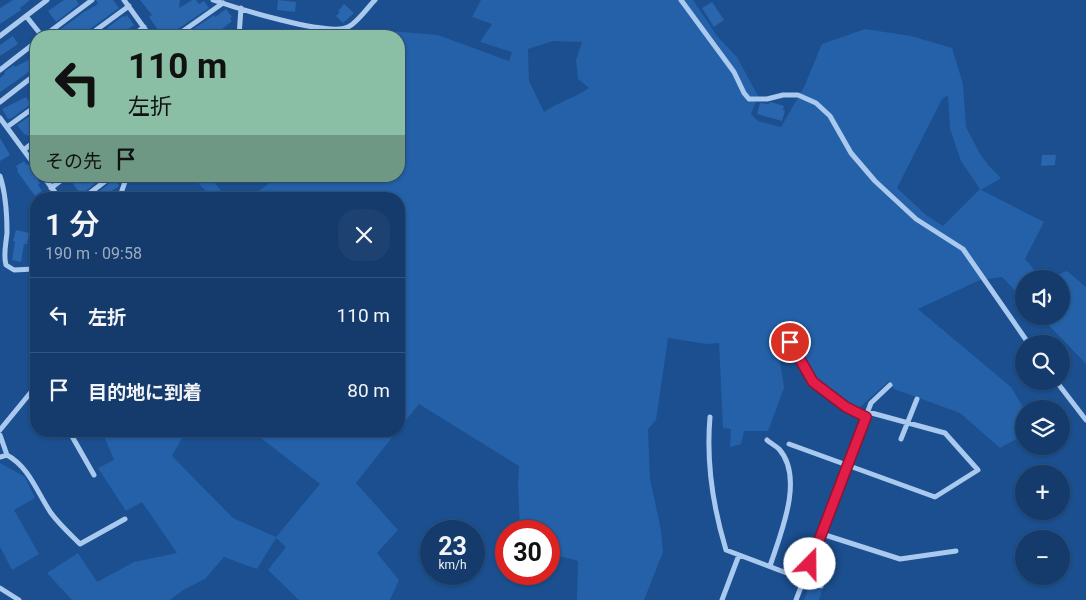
<!DOCTYPE html>
<html lang="ja">
<meta charset="utf-8">
<style>
:root{--surface:#143b6b;--page:#1d4271;--text:#f1f3f6;--muted:#9dadc1;--line:#33557e}
body{margin:0;font-family:Roboto,"Noto Sans JP",sans-serif;background:var(--page);color:var(--text);height:100vh;display:flex;flex-direction:column;font-size:19px;white-space:nowrap}
*{box-sizing:border-box;margin:0}
p{font-size:16px;color:var(--muted)}
.icon{flex:none;width:28px;height:28px;fill:none;stroke:currentColor;stroke-width:2;stroke-linecap:round;stroke-linejoin:round}
.map{position:relative;flex:1;overflow:hidden}
.sheet{position:absolute;left:30px;top:192px;width:375px;height:245px;display:flex;flex-direction:column;background:var(--surface);border-radius:20px;box-shadow:0 1px 4px #0004,0 0 0 1px var(--line)}
.sheet>*{flex:none}
.banner{position:absolute;left:30px;top:30px;width:375px;height:152px;border-radius:20px;box-shadow:0 1px 4px #0004,0 0 0 1px var(--line);background:#8abfa5;color:#111;overflow:hidden}
.fabs{position:absolute;left:1015px;top:270px;display:grid;gap:10px}
.fabs a{display:grid;place-items:center;width:55px;height:55px;border-radius:50%;background:var(--surface);box-shadow:0 1px 4px #0004,0 0 0 1px var(--line);font-size:25px}
.speed{position:absolute;left:420px;top:520px;display:flex;gap:10px;font-size:25px;font-weight:700;text-align:center}
.speed>*{display:grid;place-content:center;width:65px;height:65px;border-radius:50%;background:var(--surface);box-shadow:0 1px 4px #0004,0 0 0 1px var(--line);line-height:1}
.speed small{font-size:12px;font-weight:400}
.speed .limit{border:8px solid #d22;background:#fff;color:#111}
.pin{position:absolute;display:grid;place-items:center;width:42px;height:42px;color:#fff;margin:-21px;border:2px solid #fff;border-radius:50%;box-shadow:0 1px 5px #0007}
.me{position:absolute;width:55px;margin:-28px;rotate:22deg;stroke-linejoin:round;filter:drop-shadow(0 0 4px #0008)}
.turn{display:flex;align-items:center;gap:18px;height:105px;padding:0 15px;font-size:22px}
.turn .icon{width:65px;height:65px;stroke-width:2.5}
.turn b{display:block;font-size:35px;line-height:42px}
.then{display:flex;align-items:center;height:48px;padding:0 15px;background:#0003;gap:10px;font-size:19px}
.round{display:grid;place-items:center;flex:none;width:52px;height:52px;border-radius:20px;background:var(--page)}
.summary{display:flex;align-items:center;justify-content:space-between;height:85px;padding:0 15px}
h1{font-size:30px;font-weight:600;line-height:38px}
ul{padding:0;list-style:none}
li{display:flex;align-items:center;gap:15px;height:75px;padding:0 15px;border-top:1px solid var(--line)}
li div{flex:1}
li b{display:block;font-size:19px}
li em{font-style:normal}
.map>svg:first-child{display:block}
.green{fill:#2461a8;fill-rule:evenodd}
.building{fill:#2a66ad}
.lines{fill:none;stroke-linecap:round;stroke-linejoin:round}
.minor{stroke:#a9c9ee;stroke-width:5}
.route-casing{stroke:#92132f;stroke-width:12}
.route{stroke:#e11d48;stroke-width:9}
</style>
<div class="map">
<svg width="1086" height="600" viewBox="0 0 1086 600">
<rect width="100%" height="100%" fill="#1b4f8f"/>
<path class="green" d="M481 0H693L717 36 737 57 758 96 751 114 758 121 781 127 804 87 822 44 865 29 911 36 952 48 963 84 966 127 980 154 989 166 1001 178 981 190 1044 222 1025 259 1042 279H1024V300L1002 277 980 280 918 309 1011 387 1024 409V435L1000 448 960 413 894 389 889 381 859 408 841 398 815 377 793 338 784 344 791 357 780 361 784 388 768 431H744L741 444 730 447 731 429 723 428 719 343 707 344 668 338 656 420 648 429 650 479 661 530 663 552 644 600H577L578 561 549 553V531H520L518 484 519 466 419 404 399 429V199H248L279 176H399V36H350L356 31 378 30 438 35 509 61 512 52 480 42 492 24 472 17ZM553 41 582 42 576 60 578 79 589 88C575 98 558 102 544 112L529 81 528 49ZM948 95 950 129 961 161 980 189 943 226 926 215 897 188 942 99Z
M192 176H209L228 199H213Z
M1067 271 1086 287V364L1040 316H1061V279H1047Z
M102 431H186L172 456 233 518 276 537 320 484 252 431H397L356 483 398 530 377 553 399 580 390 600H299L268 570 286 547 276 538 257 569 224 557 205 579 183 590 170 600H72L47 573 78 553 97 582 134 562 177 553 142 502 126 511 98 468 114 460Z
M0 463 25 477 35 498 14 510 39 554 12 570 0 547Z
M811 587 822 590 819 600H804L808 589Z"/>
<path class="building" d="M13 0H30L20 8 21 10 0 24V8Z
M64 0H76L79 4 56 22 48 11Z
M96 0H113L119 8 80 36H66L61 29 84 12 98 4Z
M140 0H180L179 8 192 0H196L199 4 204 1 209 8 173 32 172 36H162L149 17 152 15Z
M278 0 296 2 295 12 277 10Z
M712 2 724 20 714 27 702 8Z
M344 4 354 13 343 23 336 16 340 12 338 11Z
M226 9 232 17 230 19 232 21 217 33 219 36H183L214 15 215 17Z
M127 15 134 25 124 32 128 36H113L107 28 123 16 124 17Z
M13 36 18 44 0 56V45Z
M36 56V67L0 92V78L5 74 4 72 14 65 15 67Z
M26 97 31 104 12 118 8 119 2 109Z
M771 102 784 106 783 110 785 111 782 121 757 114 760 103 768 104Z
M36 112V130L28 136 26 134 25 135 17 125Z
M0 138 10 155 0 161Z
M1042 155H1056L1055 165 1041 166Z
M24 161 26 165 28 164 33 170 40 184 38 185 42 191 35 196 17 171 18 170 16 166Z
M71 176H104L82 194 79 190 78 191 70 179Z
M115 179 119 186 106 195 109 199H90Z
M16 230 29 233 27 244H24L21 262 12 260 15 242 13 241Z"/>
<g class="lines">
<path class="minor" d="M124 0 150 36
M213 0C236 8 329 37 348 27 357 23 368 7 375 0
M681 0 734 72 744 93 749 99H767L783 95H798L816 103 830 116 851 153 875 181 916 219 963 249 1029 344
M26 16 42 36
M0 36 47 0
M44 36 92 0
M88 36 129 6
M132 36 144 27
M176 36 223 3
M224 36 230 32
M239 36 241 8
M0 70 36 42
M0 102 36 74
M0 118 36 167
M7 127 36 106
M24 150 36 140
M0 176C6 194 7 215 7 233 6 244 3 255 6 265L14 270 34 269 36 279
M43 176 60 199
M51 188 67 176
M82 199 112 176
M119 199 127 176
M790 342 813 382 846 407 866 417
M1056 381 1086 420
M710 417C706 463 713 507 726 550L821 586
M0 430 36 386
M69 431 94 475
M0 435 7 455 0 457
M901 439 917 399
M767 440C770 443 776 446 779 449 805 478 780 535 770 566
M789 444 935 497 978 470 945 433 868 412
M7 455C29 467 37 492 51 513 59 524 70 534 80 544L125 519
M822 534 900 559 956 551
M0 588 19 600
M722 600 739 555
M796 600 871 403 890 385"/>
</g>
<g class="lines">
<defs>
<path id="route" d="M790 342 813 382 846 407 866 417 810 564"/>
</defs>
<use href="#route" class="route-casing"/>
<use href="#route" class="route"/>
</g>
</svg>
<div class="fabs">
<a><svg class="icon" aria-label="sound" viewBox="0 0 24 24"><path d="M4 9h4l5-4v14l-5-4H4zM17 9q2 3 0 6"/></svg></a>
<a><svg class="icon" aria-label="search" viewBox="0 0 24 24"><circle cx="10" cy="10" r="6"/><path d="M15 15l6 6"/></svg></a>
<a><svg class="icon" aria-label="layers" viewBox="0 0 24 24"><path d="M12 4l9 5-9 5-9-5zM3 14l9 5 9-5"/></svg></a>
<a>+</a>
<a>−</a>
</div>
<div class="speed"><div>23<small>km/h</small></div><div class="limit">30</div></div>
<div class="pin" style="left:790px;top:342px;background:#d93025"><svg class="icon" aria-label="arrive" viewBox="0 0 24 24"><path d="M6 21V4h12l-3 4 3 4H6"/></svg></div>
<svg class="me" style="left:810px;top:564px" viewBox="-20 -20 40 40"><circle r="19" fill="#fff"/><path d="M0-13L10 11 0 6-10 11z" fill="#e11d48"/></svg>
<div class="banner">
<div class="turn"><svg class="icon" aria-label="left" viewBox="0 0 24 24"><path d="M17 20v-9H6M10 6l-5 5 5 5"/></svg><div><b>110 m</b>左折</div></div>
<div class="then">その先<svg class="icon" aria-label="arrive" viewBox="0 0 24 24"><path d="M6 21V4h12l-3 4 3 4H6"/></svg></div>
</div>
<section class="sheet">
<div class="summary"><div><h1>1 分</h1><p>190 m · 09:58</p></div><a class="round"><svg class="icon" aria-label="close" viewBox="0 0 24 24"><path d="M6 6l12 12M18 6L6 18"/></svg></a></div>
<ul>
<li><svg class="icon" aria-label="left" viewBox="0 0 24 24"><path d="M17 20v-9H6M10 6l-5 5 5 5"/></svg><div><b>左折</b></div><em>110 m</em></li>
<li><svg class="icon" aria-label="arrive" viewBox="0 0 24 24"><path d="M6 21V4h12l-3 4 3 4H6"/></svg><div><b>目的地に到着</b></div><em>80 m</em></li>
</ul>
</section>
</div>
